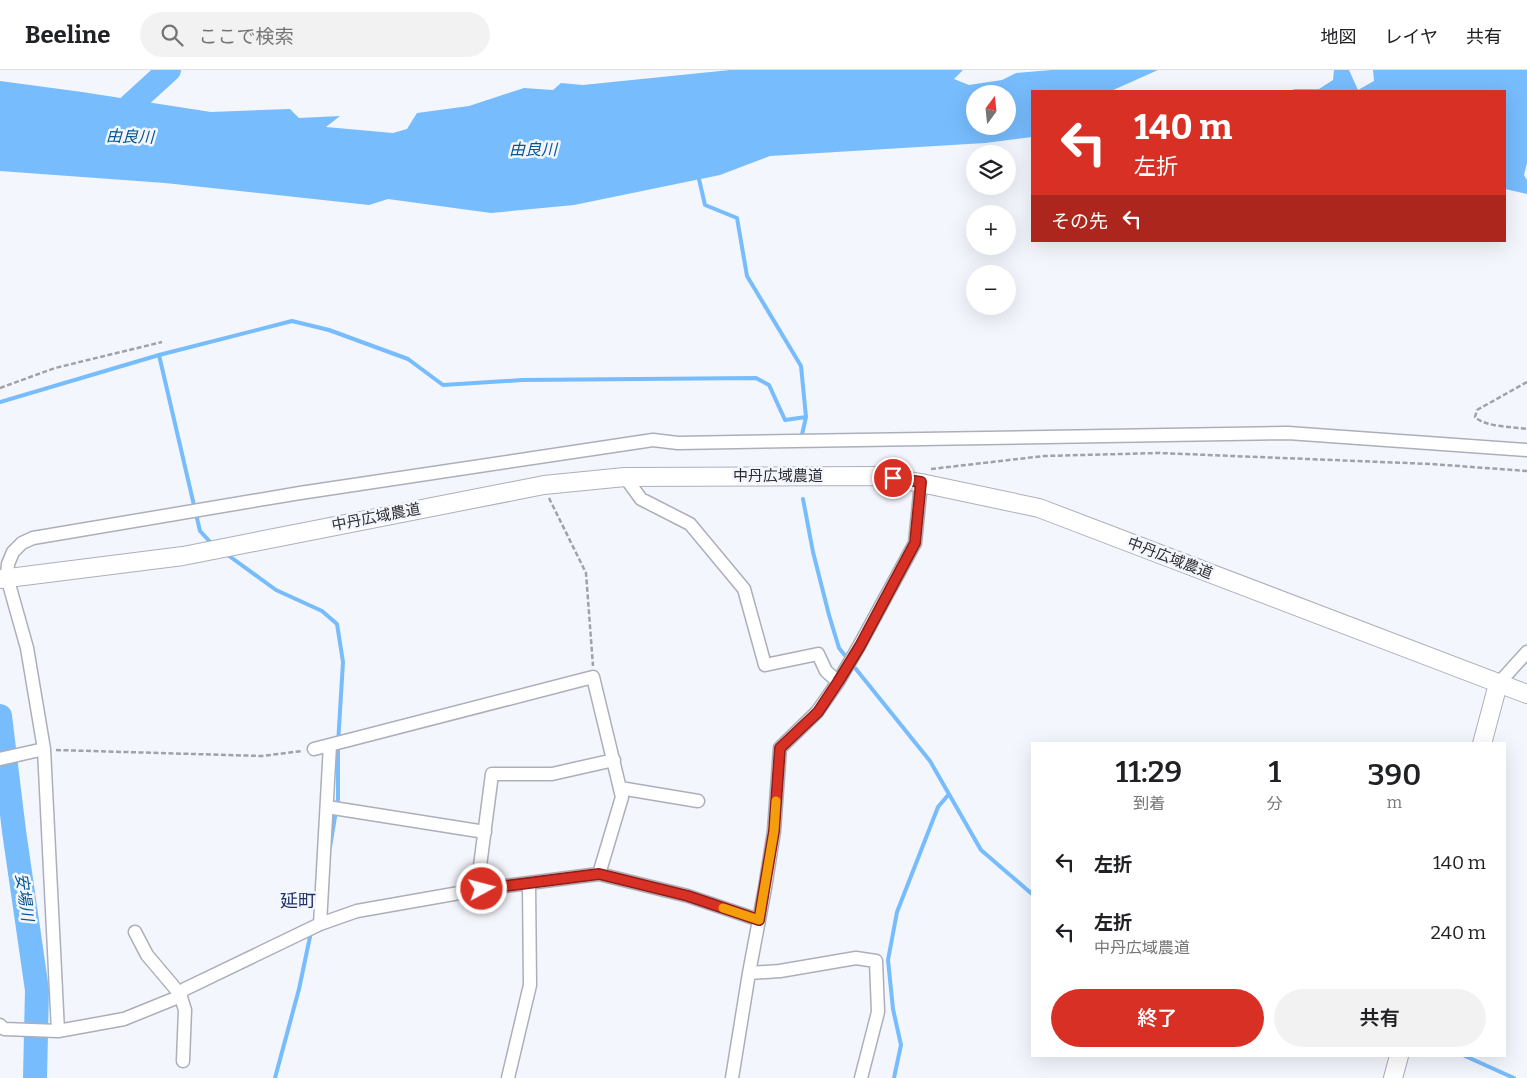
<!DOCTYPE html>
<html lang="ja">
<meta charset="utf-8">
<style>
:root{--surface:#fff;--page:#f2f2f2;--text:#202124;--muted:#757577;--line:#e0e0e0;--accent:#d93025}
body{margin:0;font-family:Bitter,"Noto Sans JP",serif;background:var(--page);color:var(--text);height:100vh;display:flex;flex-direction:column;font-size:19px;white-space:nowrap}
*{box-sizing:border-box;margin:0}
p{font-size:16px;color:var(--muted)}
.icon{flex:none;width:28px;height:28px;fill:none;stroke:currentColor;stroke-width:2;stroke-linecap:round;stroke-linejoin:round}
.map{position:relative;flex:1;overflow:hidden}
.panel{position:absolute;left:1031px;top:672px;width:475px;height:315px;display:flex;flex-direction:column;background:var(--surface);border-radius:0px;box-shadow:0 5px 20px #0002}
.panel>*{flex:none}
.top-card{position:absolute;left:1031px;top:20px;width:475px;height:152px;border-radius:0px;box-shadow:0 5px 20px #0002;background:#d93025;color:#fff;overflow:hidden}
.needle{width:32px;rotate:15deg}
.controls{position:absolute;left:966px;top:15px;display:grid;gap:10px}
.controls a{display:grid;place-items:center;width:50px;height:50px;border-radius:50%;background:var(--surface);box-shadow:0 5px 20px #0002;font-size:25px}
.pin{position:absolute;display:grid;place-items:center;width:42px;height:42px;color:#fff;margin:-21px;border:2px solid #fff;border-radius:50%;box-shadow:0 1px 5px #0007}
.me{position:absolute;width:55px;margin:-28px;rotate:83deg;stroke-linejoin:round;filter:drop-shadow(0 0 4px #0008)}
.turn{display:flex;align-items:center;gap:18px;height:105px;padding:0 20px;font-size:22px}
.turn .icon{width:65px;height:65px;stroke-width:2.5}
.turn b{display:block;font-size:35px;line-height:42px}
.then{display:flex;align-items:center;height:48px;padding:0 20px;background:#0003;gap:10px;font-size:19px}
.eta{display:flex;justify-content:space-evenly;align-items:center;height:85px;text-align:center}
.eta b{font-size:30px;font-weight:600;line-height:35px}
.action{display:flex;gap:10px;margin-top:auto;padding:10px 20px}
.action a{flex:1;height:58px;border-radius:30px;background:var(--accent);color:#fff;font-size:20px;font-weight:600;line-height:58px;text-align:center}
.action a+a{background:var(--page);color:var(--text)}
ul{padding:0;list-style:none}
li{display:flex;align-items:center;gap:15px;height:70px;padding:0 20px}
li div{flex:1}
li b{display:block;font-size:19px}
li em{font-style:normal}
header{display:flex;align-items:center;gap:30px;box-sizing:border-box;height:70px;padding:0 25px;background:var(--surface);border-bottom:1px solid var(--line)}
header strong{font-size:24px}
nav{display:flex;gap:28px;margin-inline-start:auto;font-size:18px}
.search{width:350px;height:45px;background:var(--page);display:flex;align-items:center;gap:12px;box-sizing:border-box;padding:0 18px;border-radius:28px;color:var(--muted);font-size:19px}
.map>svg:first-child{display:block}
.water{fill:#77bcfd;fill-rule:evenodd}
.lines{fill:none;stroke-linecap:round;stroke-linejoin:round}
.stream{stroke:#77bcfd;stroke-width:4}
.river{stroke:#77bcfd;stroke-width:24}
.street-casing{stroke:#acafba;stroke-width:15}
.secondary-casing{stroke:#acafba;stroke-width:20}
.path{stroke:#a1a2a8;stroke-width:2.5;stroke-dasharray:5 2.5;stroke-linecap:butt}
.street{stroke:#fff;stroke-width:12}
.secondary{stroke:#fff;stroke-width:18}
.route-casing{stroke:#8d1f18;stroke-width:12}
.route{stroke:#d93025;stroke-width:9}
.slow{stroke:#f59e0b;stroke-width:9}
.labels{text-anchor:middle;stroke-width:5;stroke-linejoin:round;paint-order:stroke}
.street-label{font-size:15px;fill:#2d2e32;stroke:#f4f6fd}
.water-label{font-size:16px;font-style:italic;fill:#035690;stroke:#f4f6fd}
.quarter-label{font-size:18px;fill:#1d3269;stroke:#f4f6fd}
</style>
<header>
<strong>Beeline</strong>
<div class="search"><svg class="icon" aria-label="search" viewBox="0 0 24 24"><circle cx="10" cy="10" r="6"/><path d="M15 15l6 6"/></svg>ここで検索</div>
<nav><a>地図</a><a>レイヤ</a><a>共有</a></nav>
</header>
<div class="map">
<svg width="1527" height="1008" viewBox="0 0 1527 1008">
<rect width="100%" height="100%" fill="#f4f6fd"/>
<path class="water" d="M730 0H963L954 9 969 15 1002 10 1016 3 1052 0H1158L1111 21H1032V67L985 73 770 86 720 105 574 135 491 143 388 129 369 135 165 113 0 101V11L82 22 211 42 290 39 299 48 340 46 326 57 393 63 407 59 417 43 469 36 524 18 553 20 561 13 583 15ZM975 24H1008V56H975Z
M1334 0H1349L1358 20 1374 11 1373 0H1527V93L1524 105 1527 110V124L1505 119V21H1291L1294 19H1319L1333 10Z"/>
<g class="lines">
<path class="stream" d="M698 105 705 135 737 148 747 206 801 296 806 347 801 369
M159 285 200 461 213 475
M0 332 159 285 292 251 329 260 408 289 443 315 522 310 756 308 769 315 785 350 806 347
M803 429 813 482 829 545 839 578 930 691 981 780 1032 824
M225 483 276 520 322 541 337 554 343 592 338 674V729L330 777
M1465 986 1514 1008
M275 1008 299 919 311 862
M894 1008 901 975 893 939 888 890 897 842 938 737 949 724"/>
<path class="river" d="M113 51 169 0
M0 646 14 761 37 920 35 1008"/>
<defs>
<path id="street" d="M625 407 641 429 690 454 744 519 765 595 818 584 826 601 838 612
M1498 614 1527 582
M314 679 593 607 622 727 599 804
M0 689 44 679
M620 718 698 731
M327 737 485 762
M482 819 480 796 492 704H552L614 690
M320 854 330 675
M135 862 147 885 180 924 185 940 183 991
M749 903 780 901 856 888 876 891 878 942 861 1008
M0 955 4 959 58 961 124 949 176 928 185 919 320 854 357 841 482 819 599 804 688 826 759 850
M58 961 44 679 27 578 7 507 8 494 13 482 22 473 33 468 300 423 653 370 678 373 1288 363 1527 380
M508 1008 530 915 529 813
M732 1008 749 903 765 818 774 761 780 678 817 642 838 612 859 576 915 473 921 413"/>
<path id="secondary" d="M0 509 183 486 544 415 625 407 880 406 921 413 1039 438 1527 624
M1482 674 1498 614
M1393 1008 1399 986"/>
</defs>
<use href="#street" class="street-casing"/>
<use href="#secondary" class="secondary-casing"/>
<path class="path" d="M1527 312 1477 340 1475 347C1485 357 1513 357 1527 359
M0 318 55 298 162 272
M931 399 1044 386 1159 383 1431 394 1527 401
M549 428 586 503 593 596
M56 680 262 686 302 681"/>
<use href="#street" class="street"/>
<use href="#secondary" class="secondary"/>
</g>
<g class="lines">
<defs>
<path id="route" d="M482 819 599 804 688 826 759 850 774 761 780 678 818 642 838 612 860 576 915 473 921 412 893 408"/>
</defs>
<use href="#route" class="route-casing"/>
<use href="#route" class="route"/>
<path class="slow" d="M723 838 759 850 774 761 776 731"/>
</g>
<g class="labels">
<g class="street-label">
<text x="778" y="411">中丹広域農道</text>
<text transform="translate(376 447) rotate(-11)" y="5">中丹広域農道</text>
<text transform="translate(1170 488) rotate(21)" y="5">中丹広域農道</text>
</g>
<g class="water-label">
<text transform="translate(130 66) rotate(2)" y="6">由良川</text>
<text x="533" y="85">由良川</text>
<text transform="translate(25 827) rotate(82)" y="6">安場川</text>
</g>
<g class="quarter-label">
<text x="298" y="837">延町</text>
</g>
</g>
</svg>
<div class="controls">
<a><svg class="needle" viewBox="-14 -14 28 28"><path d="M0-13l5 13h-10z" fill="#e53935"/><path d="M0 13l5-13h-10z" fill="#757577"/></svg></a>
<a><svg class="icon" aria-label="layers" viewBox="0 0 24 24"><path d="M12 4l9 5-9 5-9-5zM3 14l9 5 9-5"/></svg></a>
<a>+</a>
<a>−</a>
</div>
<div class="pin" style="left:893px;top:408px;background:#d93025"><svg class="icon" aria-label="arrive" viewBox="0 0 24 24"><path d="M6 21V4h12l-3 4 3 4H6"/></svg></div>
<svg class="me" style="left:482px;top:819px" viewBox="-20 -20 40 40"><circle r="17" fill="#d93025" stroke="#fff" stroke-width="3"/><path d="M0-11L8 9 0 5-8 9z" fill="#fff"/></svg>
<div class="top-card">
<div class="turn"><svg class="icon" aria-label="left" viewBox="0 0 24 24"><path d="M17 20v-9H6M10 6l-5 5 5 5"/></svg><div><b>140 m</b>左折</div></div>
<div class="then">その先<svg class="icon" aria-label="left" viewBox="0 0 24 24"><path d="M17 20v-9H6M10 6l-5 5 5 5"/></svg></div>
</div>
<section class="panel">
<div class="eta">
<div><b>11:29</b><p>到着</p></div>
<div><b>1</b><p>分</p></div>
<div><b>390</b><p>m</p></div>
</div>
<ul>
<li><svg class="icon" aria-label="left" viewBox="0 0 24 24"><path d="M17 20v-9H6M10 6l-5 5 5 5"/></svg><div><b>左折</b></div><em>140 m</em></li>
<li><svg class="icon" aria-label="left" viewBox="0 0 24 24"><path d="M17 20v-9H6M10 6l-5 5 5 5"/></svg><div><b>左折</b><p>中丹広域農道</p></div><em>240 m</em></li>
</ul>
<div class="action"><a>終了</a><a>共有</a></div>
</section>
</div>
